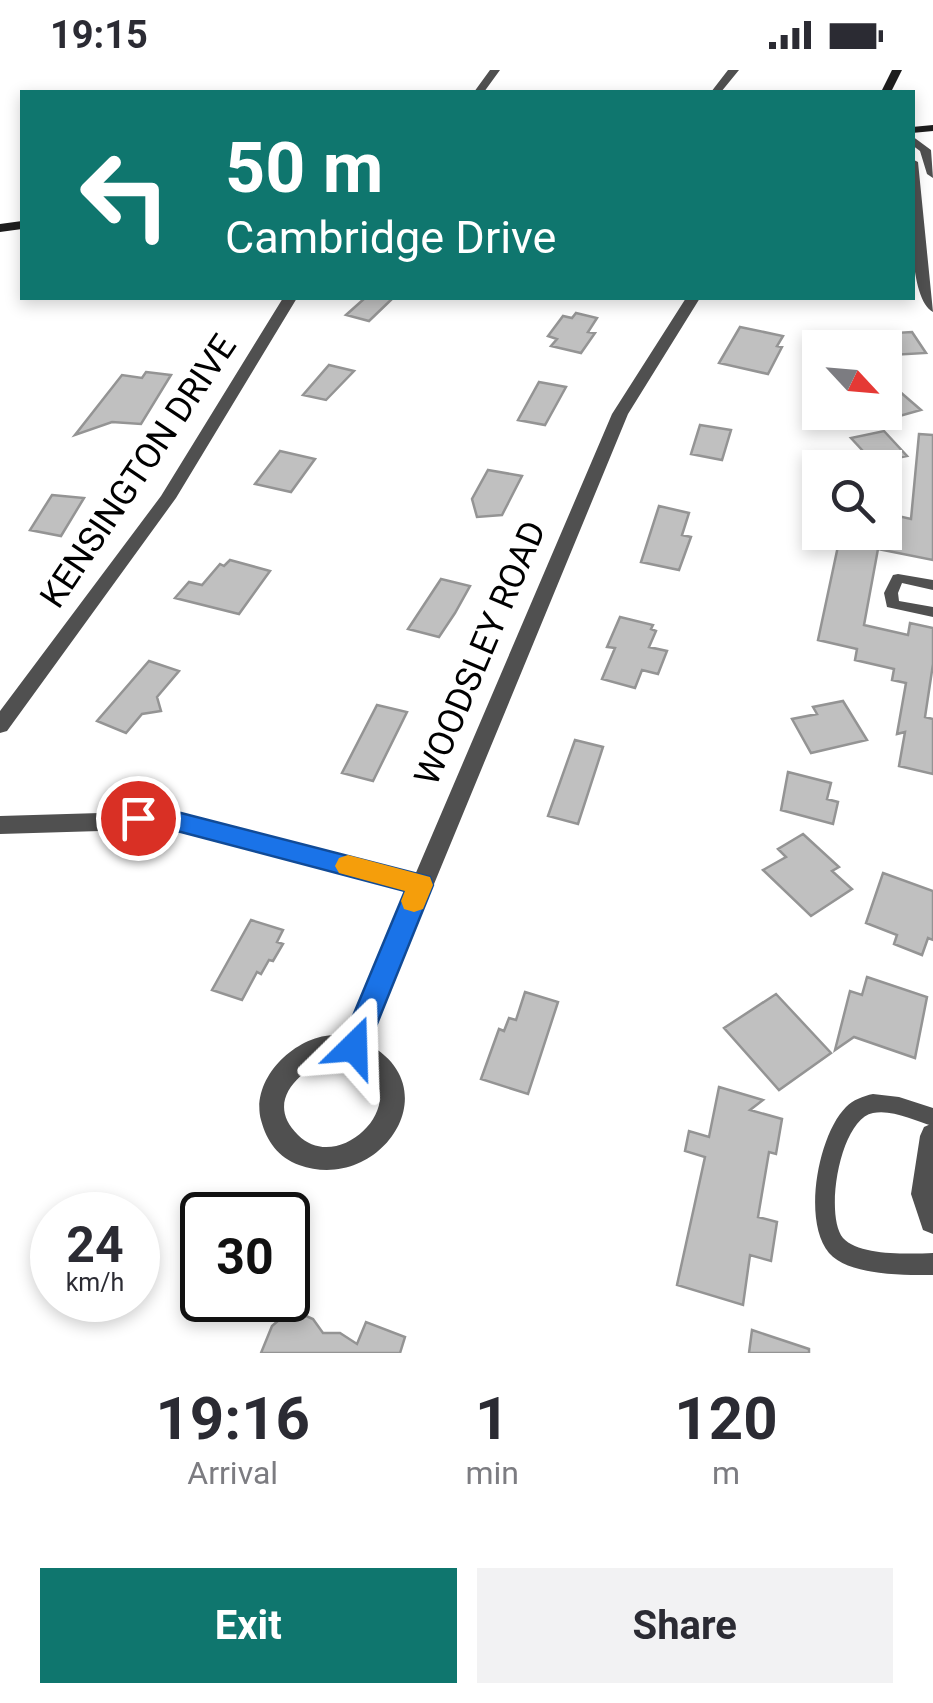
<!DOCTYPE html>
<style>
:root{--surface:#fff;--page:#f2f2f3;--text:#2b2b33;--muted:#7c7c81;--accent:#0f766e}
body{margin:0;font-family:Roboto,sans-serif;background:var(--page);color:var(--text);height:100vh;display:flex;flex-direction:column;font-size:38px;white-space:nowrap}
*{box-sizing:border-box;margin:0}
p{font-size:32px;color:var(--muted)}
.icon{flex:none;width:55px;height:55px;fill:none;stroke:currentColor;stroke-width:2;stroke-linecap:round;stroke-linejoin:round}
.map{position:relative;height:1283px;overflow:hidden}
.details{display:flex;flex-direction:column;background:var(--surface);flex:1}
.details>*{flex:none}
.guide{position:absolute;left:20px;top:20px;width:895px;height:210px;border-radius:0px;box-shadow:0 5px 15px #0003;background:#0f766e;color:#fff;overflow:hidden}
.needle{width:65px;rotate:116deg}
.controls{position:absolute;left:802px;top:260px;display:grid;gap:20px}
.controls a{display:grid;place-items:center;width:100px;height:100px;border-radius:0px;background:var(--surface);box-shadow:0 5px 15px #0003;font-size:50px}
.speed{position:absolute;left:30px;top:1122px;display:flex;gap:20px;font-size:50px;font-weight:700;text-align:center}
.speed>*{display:grid;place-content:center;width:130px;height:130px;border-radius:50%;background:var(--surface);box-shadow:0 5px 15px #0003;line-height:1}
.speed small{font-size:25px;font-weight:400}
.speed .limit{border:5px solid #111;border-radius:15px;background:#fff;color:#111}
.pin{position:absolute;display:grid;place-items:center;width:85px;height:85px;color:#fff;margin:-42px;border:5px solid #fff;border-radius:50%;box-shadow:0 2px 10px #0007}
.me{position:absolute;width:110px;margin:-55px;rotate:22deg;stroke-linejoin:round;filter:drop-shadow(0 0 8px #0008)}
.turn{display:flex;align-items:center;gap:35px;height:210px;padding:0 40px;font-size:45px}
.turn .icon{width:130px;height:130px;stroke-width:2.5}
.turn b{display:block;font-size:70px;line-height:85px}
.eta{display:flex;justify-content:space-evenly;align-items:center;height:170px;text-align:center}
.eta b{font-size:60px;font-weight:700;line-height:70px}
.primary-button{display:flex;gap:20px;margin-top:auto;padding:20px 40px}
.primary-button a{flex:1;height:115px;border-radius:0px;background:var(--accent);color:#fff;font-size:40px;font-weight:700;line-height:115px;text-align:center}
.primary-button a+a{background:var(--page);color:var(--text)}
.status{display:flex;justify-content:space-between;align-items:center;height:70px;padding:0 50px;background:var(--surface);direction:ltr}
.status svg{height:28px;fill:currentColor}
.map>svg:first-child{display:block}
.building{fill:#c0c0c0;stroke:#949494;stroke-width:2.5}
.lines{fill:none;stroke-linecap:round;stroke-linejoin:round}
.lane{fill:#505050;fill-rule:evenodd}
.street{fill:#505050;fill-rule:evenodd}
.secondary{fill:#1d1d1d;fill-rule:evenodd}
.route{fill:#1a73e8;stroke:#114b97;stroke-width:2.5}
.slow{fill:#f59e0b}
.labels{text-anchor:middle;stroke-width:8;stroke-linejoin:round;paint-order:stroke}
.street-label{font-size:35px;fill:#000;stroke:#fff}
</style>
<div class="status"><b>19:15</b><svg viewBox="0 0 49 12"><path d="M0 12V9h3v3zM5 12V6h3v6zM10 12V3h3v9zM15 12V0h3v12zM26 1h20v11H26zM47 4h2v5h-2z"/></svg></div>
<div class="map">
<svg width="933" height="1283" viewBox="0 0 933 1283">
<rect width="100%" height="100%" fill="#fff"/>
<path class="building" d="M365 228H393L369 251 346 245Z
M576 243 597 248 588 262 595 263 581 283 551 276 557 269 548 266 563 246 572 248Z
M740 257 783 266 777 276 782 277 768 304 719 293Z
M912 262 926 283 891 285 877 264Z
M329 295 354 301 326 330 303 325Z
M146 302 171 305 141 354 112 352 75 365 122 305 142 308Z
M539 312 566 317 545 355 518 350Z
M899 321 921 340 885 350V325Z
M700 355 731 360 722 390 691 384Z
M884 361 907 386 874 393 851 368Z
M919 364 933 365V490L878 479 864 555 908 565 910 553 933 558V594L925 647 933 649V704L899 696 905 662 897 664 906 613 892 610 894 599 855 590 857 579 818 570 841 462H885V443L911 449Z
M280 381 315 389 291 422 255 414Z
M488 400 522 406 502 445 477 447 472 429Z
M52 425 84 428 61 466 30 460Z
M659 436 689 443 682 465 691 467 679 500 641 492Z
M230 490 270 501 239 544 175 528 189 512 202 515 220 494 224 496Z
M441 509 470 516 455 543 439 567 408 559Z
M620 547 653 555 651 559 656 561 649 577 667 581 658 604 642 600 635 618 602 609 615 578 607 577Z
M149 591 179 601 157 627 161 641 142 644 126 663 97 651Z
M843 631 867 670 811 683 792 649 817 644 813 637Z
M377 635 407 642 373 711 342 703Z
M575 670 603 677 578 754 548 746Z
M788 702 831 713 827 729 838 732 833 754 781 740Z
M803 764 839 797 832 801 852 819 811 846 763 800 786 787 778 779Z
M883 803 933 821V870L928 868 922 885 894 874 897 865 866 853Z
M251 850 283 860 277 872 283 874 273 891 269 890 261 904 257 902 242 930 212 920Z
M867 907 927 927 915 988 854 967 835 980 850 921 862 925Z
M525 922 558 932 528 1024 481 1009 499 959 504 961 509 948 516 950Z
M776 924 831 983 779 1020 724 958Z
M719 1017 763 1030 750 1040 782 1049 776 1084 769 1082 758 1147 777 1152 771 1191 750 1185 743 1235 677 1215 705 1087 685 1081 689 1061 709 1067Z
M297 1242 313 1249 323 1263H340L357 1274 366 1252 405 1267 400 1283H261L272 1256 287 1243Z
M752 1260 809 1279V1283H749Z"/>
<g class="lines">
<path class="lane" d="M898 504 933 510V520L902 513 898 523 899 531 933 537V547L887 537 884 523 893 505Z
M873 1024 899 1027 933 1038V1056C915 1051 892 1039 873 1043 840 1049 824 1145 843 1168 859 1186 910 1184 933 1183V1205C905 1205 849 1206 829 1183 802 1151 818 1065 846 1037 853 1030 863 1026 873 1024Z"/>
<path class="street" d="M490 0H500L484 22H474Z
M728 0H739L721 22H711Z
M912 66 931 80 933 108 927 104 920 81 912 75Z
M912 89 918 92 933 242C905 227 912 120 912 89Z
M283 228H297L176 428 7 661 0 663V641L161 426Z
M686 228H700L628 344 368 974C451 1019 379 1124 299 1095 278 1087 267 1072 261 1050 249 1005 304 957 346 966L408 821 167 759 0 764V746L167 741 415 805 612 344ZM334 986C435 1008 345 1112 298 1065 263 1031 301 999 334 986Z
M933 1053V1164L923 1160 911 1124 920 1066 924 1057Z"/>
<path class="secondary" d="M892 0H902L891 22H881Z
M933 55V61L912 63V57Z
M22 151V159L0 162V154Z"/>
</g>
<path class="route" d="M138 739 181 743 430 807 433 815 364 986 354 990 344 986 340 977 405 821 181 762 130 755 126 748 130 741Z"/>
<path class="slow" d="M348 785 430 807 433 815 423 839 414 842 404 839 401 831 405 821 339 803 335 796 339 788Z"/>
<g class="labels">
<g class="street-label">
<text transform="translate(138 401) rotate(-56)" y="12">KENSINGTON DRIVE</text>
<text transform="translate(480 583) rotate(-67)" y="12">WOODSLEY ROAD</text>
</g>
</g>
</svg>
<div class="controls">
<a><svg class="needle" viewBox="-14 -14 28 28"><path d="M0-13l5 13h-10z" fill="#e53935"/><path d="M0 13l5-13h-10z" fill="#7c7c81"/></svg></a>
<a><svg class="icon" aria-label="search" viewBox="0 0 24 24"><circle cx="10" cy="10" r="6"/><path d="M15 15l6 6"/></svg></a>
</div>
<div class="speed"><div>24<small>km/h</small></div><div class="limit">30</div></div>
<div class="pin" style="left:138px;top:748px;background:#d93025"><svg class="icon" aria-label="arrive" viewBox="0 0 24 24"><path d="M6 21V4h12l-3 4 3 4H6"/></svg></div>
<svg class="me" style="left:354px;top:977px" viewBox="-20 -20 40 40"><path d="M0-17L14 15 0 8-14 15z" fill="#1a73e8" stroke="#fff" stroke-width="4"/></svg>
<div class="guide">
<div class="turn"><svg class="icon" aria-label="left" viewBox="0 0 24 24"><path d="M17 20v-9H6M10 6l-5 5 5 5"/></svg><div><b>50 m</b>Cambridge Drive</div></div>
</div>
</div>
<section class="details">
<div class="eta">
<div><b>19:16</b><p>Arrival</p></div>
<div><b>1</b><p>min</p></div>
<div><b>120</b><p>m</p></div>
</div>
<div class="primary-button"><a>Exit</a><a>Share</a></div>
</section>
